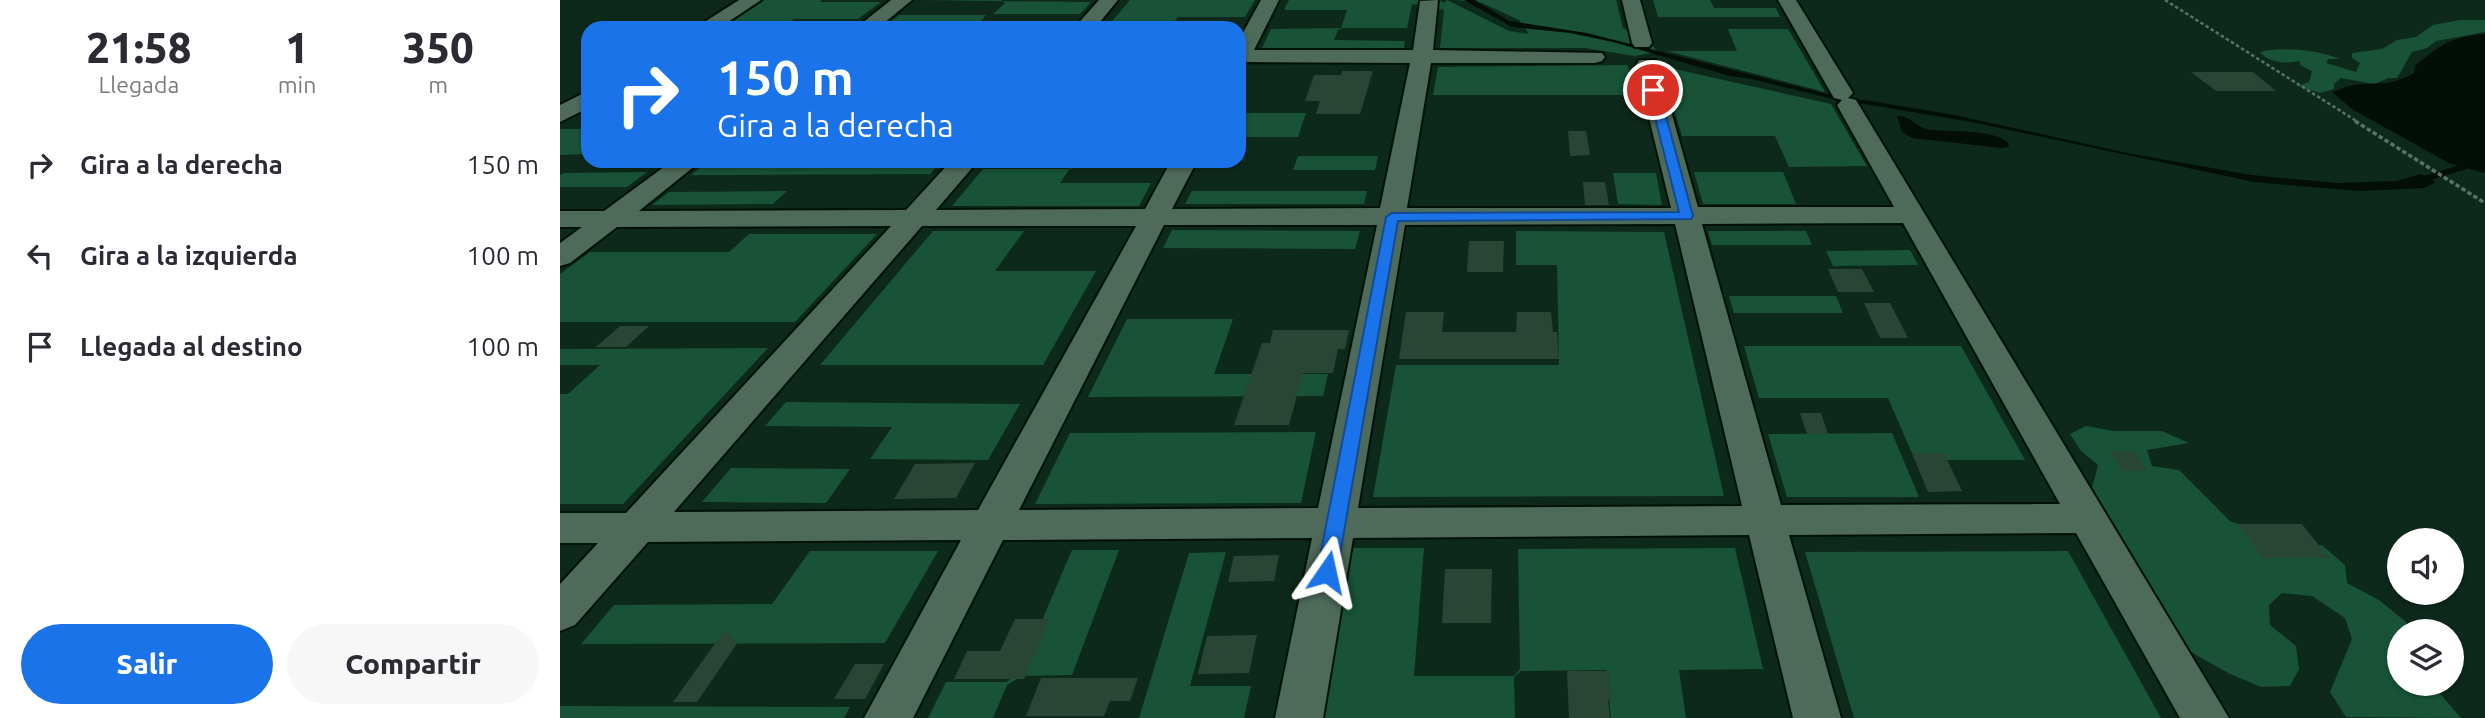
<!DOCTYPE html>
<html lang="es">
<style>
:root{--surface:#fff;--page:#f7f7f7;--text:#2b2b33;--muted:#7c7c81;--accent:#1a73e8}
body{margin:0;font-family:Ubuntu,sans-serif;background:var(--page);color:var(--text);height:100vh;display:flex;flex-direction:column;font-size:26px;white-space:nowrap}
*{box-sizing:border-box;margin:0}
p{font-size:23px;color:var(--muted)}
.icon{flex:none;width:38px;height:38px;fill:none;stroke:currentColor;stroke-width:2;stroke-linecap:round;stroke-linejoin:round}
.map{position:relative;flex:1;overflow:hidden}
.sheet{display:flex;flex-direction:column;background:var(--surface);width:560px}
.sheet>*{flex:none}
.top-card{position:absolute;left:21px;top:21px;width:665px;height:147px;border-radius:21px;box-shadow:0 2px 5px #0004;background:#1a73e8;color:#fff;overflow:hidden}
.fabs{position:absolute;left:1827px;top:528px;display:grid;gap:14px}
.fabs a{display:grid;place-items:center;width:77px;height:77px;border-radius:50%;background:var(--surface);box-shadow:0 2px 5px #0004;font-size:35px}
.pin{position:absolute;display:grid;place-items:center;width:60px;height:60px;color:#fff;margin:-30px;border:4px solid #fff;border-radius:50%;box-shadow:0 2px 7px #0007}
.me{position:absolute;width:77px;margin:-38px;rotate:11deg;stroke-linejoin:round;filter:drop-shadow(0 0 5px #0008)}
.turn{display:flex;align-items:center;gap:24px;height:147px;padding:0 21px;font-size:32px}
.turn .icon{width:91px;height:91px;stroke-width:2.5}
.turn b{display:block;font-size:49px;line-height:60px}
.eta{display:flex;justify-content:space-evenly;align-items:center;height:119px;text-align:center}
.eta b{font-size:42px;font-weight:800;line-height:49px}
.action{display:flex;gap:14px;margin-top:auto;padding:14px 21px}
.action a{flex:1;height:80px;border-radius:42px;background:var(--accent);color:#fff;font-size:28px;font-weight:800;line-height:80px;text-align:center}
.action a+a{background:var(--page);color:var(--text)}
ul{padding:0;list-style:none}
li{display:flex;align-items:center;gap:21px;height:91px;padding:0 21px}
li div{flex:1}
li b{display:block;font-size:26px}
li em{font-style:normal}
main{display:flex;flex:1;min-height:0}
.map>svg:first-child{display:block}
.green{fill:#185338}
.water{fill:#030e07}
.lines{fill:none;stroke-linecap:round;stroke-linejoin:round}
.stream{stroke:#030e07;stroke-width:6}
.building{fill:#294536}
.minor-casing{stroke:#001106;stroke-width:4}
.path-far1{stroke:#5a7265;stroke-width:2.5;stroke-dasharray:3.5 2.5;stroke-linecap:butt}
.path{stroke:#5a7265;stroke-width:3.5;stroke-dasharray:4.5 2.5;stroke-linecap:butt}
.minor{fill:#4d6a5a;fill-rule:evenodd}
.route{fill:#1a73e8;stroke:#114b97;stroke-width:2}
</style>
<main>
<section class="sheet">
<div class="eta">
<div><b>21:58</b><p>Llegada</p></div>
<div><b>1</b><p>min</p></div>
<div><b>350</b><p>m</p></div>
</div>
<ul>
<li><svg class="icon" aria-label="right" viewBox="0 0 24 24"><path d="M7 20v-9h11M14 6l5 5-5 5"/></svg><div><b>Gira a la derecha</b></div><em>150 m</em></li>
<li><svg class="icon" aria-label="left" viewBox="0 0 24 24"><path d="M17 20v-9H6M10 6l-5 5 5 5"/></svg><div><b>Gira a la izquierda</b></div><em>100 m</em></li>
<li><svg class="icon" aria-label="arrive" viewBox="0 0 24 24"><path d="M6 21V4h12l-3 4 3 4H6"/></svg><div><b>Llegada al destino</b></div><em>100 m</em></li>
</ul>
<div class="action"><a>Salir</a><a>Compartir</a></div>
</section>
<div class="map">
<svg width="1925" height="718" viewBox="0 0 1925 718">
<rect width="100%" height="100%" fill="#0d291b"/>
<path class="green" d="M204 0H262L260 2H321L298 19H234L220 28H158Z
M359 0 531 2 520 14H433L445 3 441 0Z
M570 0H695L685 17H618L611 26 614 28 547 27Z
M729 0H879L884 3 887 0 949 31 969 34 959 20 922 3 896 0H1056L1063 28 1090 41 1097 52 1074 56 1025 48H880L884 10 852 4 847 28H783L778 30 774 40 845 41 844 48H702L711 29 781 28 787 10H724Z
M1093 0H1150L1154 8H1216L1220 17H1098Z
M339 15H426L420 22H513L508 28H322Z
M1900 20H1925V32L1876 41 1867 48 1852 52 1837 78H1829L1814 84 1781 78 1774 84V89L1760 93 1738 86 1749 82 1752 71 1740 65V61C1727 64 1708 63 1700 52 1721 46 1760 50 1780 59H1768L1766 63 1796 72 1800 63 1792 58V53L1822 49 1837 40 1856 37 1873 25Z
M1168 29H1228L1265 92 1107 51H1177Z
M1068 65 1072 95H873L878 67Z
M1101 66 1271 104 1307 166 1229 167 1215 136H1122Z
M679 113H746L738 137H679Z
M0 129H28V154L0 155Z
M738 156H818L815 170H733Z
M149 161H262L260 164H379L370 174 131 175Z
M519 161H601L598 167H516L509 170 500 183H591L579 206H392L423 169H508L515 167Z
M87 172 67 187H0V175L4 173Z
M1134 172H1223L1236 204H1143Z
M1053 173H1096L1102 205 1058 204Z
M227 191 213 204 92 205 109 192Z
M632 191H807L804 204H625Z
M612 230 800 231 795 249 603 248Z
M373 231H464L435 271H536L483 365H260Z
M956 231 1104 232 1164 496 813 497 836 365H999L997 265H956Z
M1148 231H1246L1252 245H1152Z
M189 234H317L235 322H0V274L30 252H169Z
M1350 250 1358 265 1273 266 1266 251Z
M1169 296H1276L1283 313H1174Z
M567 319H673L654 374H768L763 396 528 397Z
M1184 346H1401L1465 460H1355L1328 398H1199Z
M208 348 63 504H0V394H8L40 365H0V349Z
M226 402 460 404 428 460 310 459 332 427 205 426Z
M1526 426 1554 431H1602L1629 443 1587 450 1592 466 1619 470 1670 521 1735 546 1762 545 1785 565 1787 583 1819 600 1846 622 1848 632H1839V684H1872L1901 718 1786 717 1770 692 1792 639 1785 618 1752 596 1722 593 1709 605 1710 625 1736 646 1739 669 1730 686 1701 687 1668 673 1608 639 1531 492 1538 465 1521 451 1510 434Z
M756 432 741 503 475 504 510 433Z
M1332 433 1359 497H1227L1208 434Z
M171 468 290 469 266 503 142 502Z
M790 548H864L854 676H954L960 669 958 549 1175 548 1203 669 1119 670 1126 718H1051L1046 670 961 671 954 677 955 718H763Z
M512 550H559L512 675 462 676 447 685 433 718H368L386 682H446L460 672Z
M250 551H378L325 643 21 644 54 605 212 604Z
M1508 551 1601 718H1294L1245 552Z
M666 552 630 686H691L684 718H579L629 553Z
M0 706 290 707 284 718H0Z"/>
<path class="water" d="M904 0H915L949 21 1027 33 1267 94 1395 115 1567 153 1691 175 1776 183 1837 181 1861 174 1876 182 1864 188 1799 191 1694 182 1412 122 1269 98 1192 79 1170 76 1053 42 1010 33 952 27Z
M1925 34V173L1889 163 1792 109 1772 92C1779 90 1786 86 1794 85 1821 82 1828 87 1854 73L1855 66C1881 44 1889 38 1925 34Z
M1337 116C1353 116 1356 129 1372 130 1391 132 1437 129 1449 144L1448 147 1442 148 1352 138 1342 132Z"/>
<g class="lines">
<path class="stream" d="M1858 181 1925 160"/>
</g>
<path class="building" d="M782 71H813L800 114H756L760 101H745L754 75H781Z
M1631 72H1693L1716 91H1656Z
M1008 131H1026L1030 155 1010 156Z
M1023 182H1045L1049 205H1025Z
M909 241H944L943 272H907Z
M1268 269H1302L1314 292H1278Z
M1304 303H1330L1348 338H1320Z
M846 312H884L882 332H956L957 312H991L993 332H997L999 359H839Z
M60 326H89L66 347H36Z
M713 330H789L785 349H778L773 373H743L729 425H674L702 343H710Z
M1240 413H1261L1268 434H1247Z
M1550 451H1574L1587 471H1563Z
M1352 453H1384L1402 491 1368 492Z
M415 463 396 498 334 499 355 464Z
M1678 524H1742L1769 558H1703Z
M719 555 714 581 668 582 674 556Z
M885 569H932L931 623H882Z
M455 619H490L464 679H394L407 651H440Z
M164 631 178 642 137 702H113Z
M697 635 689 673 638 674 647 636Z
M295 664H324L305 699H274Z
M1007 671H1049L1052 700H1048L1050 718H1009Z
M481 678H578L570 701H550L544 716H466Z"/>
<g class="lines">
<defs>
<path id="minor" d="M179 0H201L159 28H135Z
M331 0H352L318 28H296Z
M539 0H558L535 28H514Z
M701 0H719L694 50H853L860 1 878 0 873 50 1042 53 1045 57 1042 61 1035 63H871L847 208H1111L1076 65 1079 60H1095L1098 65 1138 207H1334L1277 105 1282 100 1274 98 1271 93 1218 0H1236L1293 93 1288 98 1296 100 1299 105 1669 718H1620L1516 533 1229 535 1281 718H1233L1189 535 793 538 763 718H715L752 538 443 540 353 718H304L401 540 88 542 15 625 0 631V584L38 543H0V513H66L331 226 57 227 10 263 0 266V243L22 227H0V211H44L112 161H141L79 211 346 210 391 161H418L376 210 585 209 611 161H637L612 209 820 208 850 63 687 62 679 65V40ZM1343 223 1500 504 1221 505 1142 224ZM1115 224 1182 506 798 508 845 225ZM604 225H817L758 508 459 510ZM362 226H576L418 510 114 512Z
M1062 0H1080L1092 43 1089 47H1075L1072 43Z
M28 91V108L0 122V105Z"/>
</defs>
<use href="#minor" class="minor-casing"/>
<path class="path-far1" d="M1605 0 1798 122"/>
<path class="path" d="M1795 121 1925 203"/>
<use href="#minor" class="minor"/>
</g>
<path class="route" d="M1093 87 1099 90 1133 216 1131 219 838 221 777 572 774 577 767 579 760 577 757 572 826 217 832 213 1119 212 1088 90Z"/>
</svg>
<div class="fabs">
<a><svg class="icon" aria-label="sound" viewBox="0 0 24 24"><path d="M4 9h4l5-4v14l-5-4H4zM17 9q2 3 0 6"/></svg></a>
<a><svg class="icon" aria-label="layers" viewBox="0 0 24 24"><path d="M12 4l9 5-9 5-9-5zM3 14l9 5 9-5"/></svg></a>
</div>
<div class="pin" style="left:1093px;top:90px;background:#d93025"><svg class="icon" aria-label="arrive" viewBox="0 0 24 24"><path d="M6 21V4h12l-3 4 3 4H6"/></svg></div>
<svg class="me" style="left:767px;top:572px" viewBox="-20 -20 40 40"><path d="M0-17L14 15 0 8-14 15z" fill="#1a73e8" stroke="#fff" stroke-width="4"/></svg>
<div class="top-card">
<div class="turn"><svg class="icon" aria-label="right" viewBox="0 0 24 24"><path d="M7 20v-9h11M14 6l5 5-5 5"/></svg><div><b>150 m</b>Gira a la derecha</div></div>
</div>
</div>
</main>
